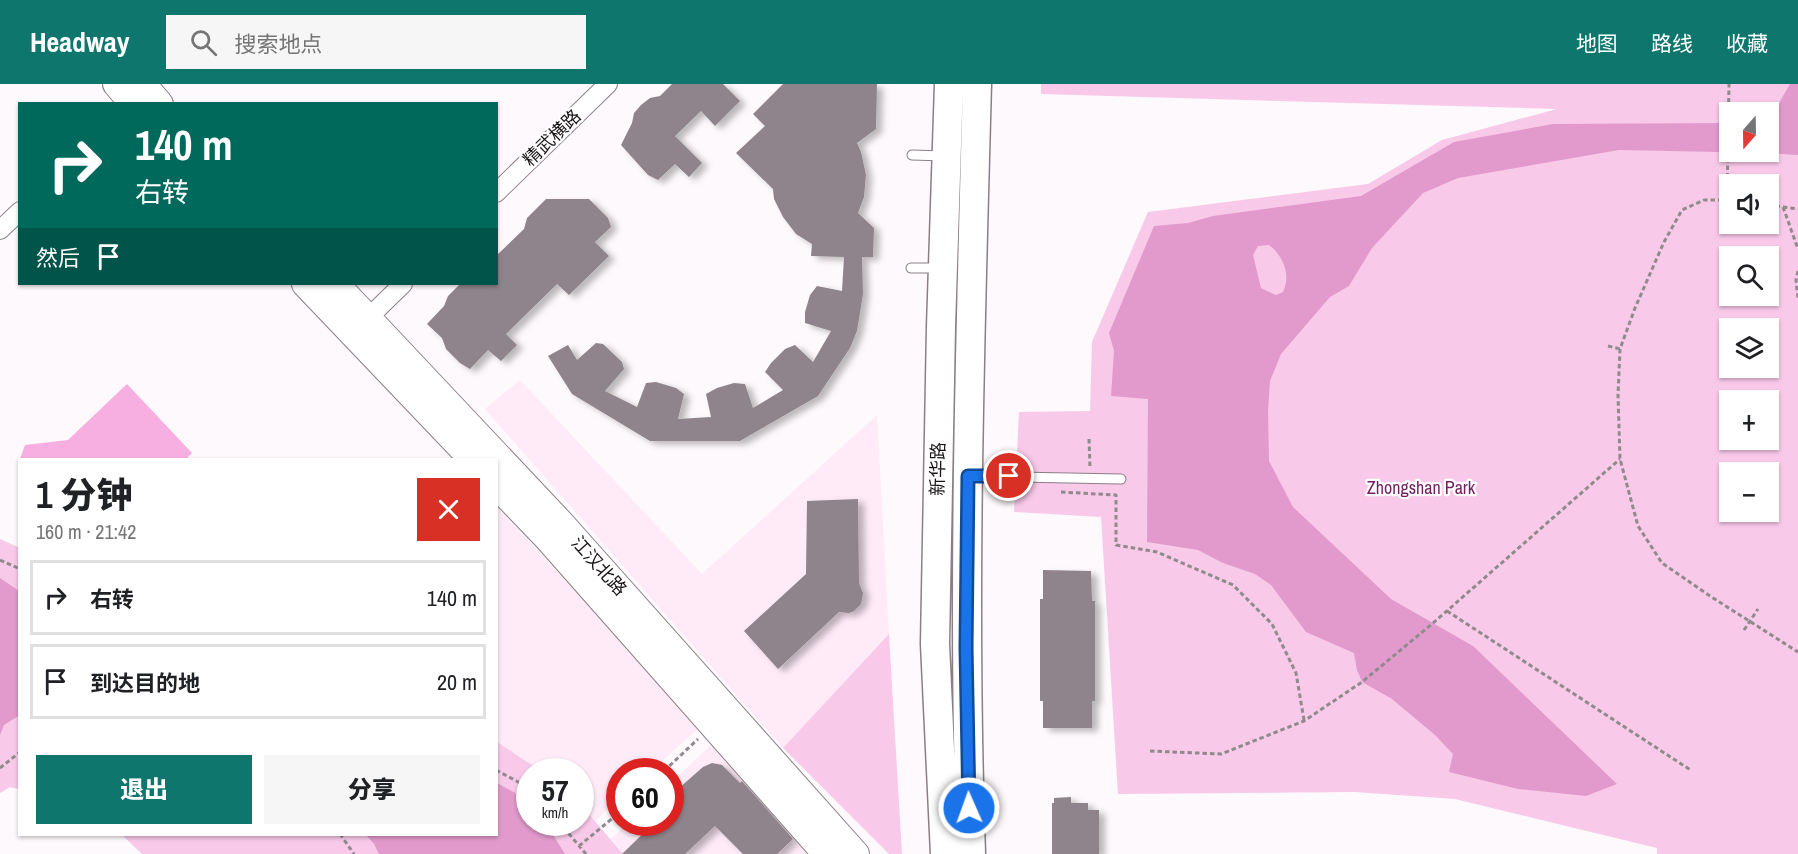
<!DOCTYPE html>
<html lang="zh">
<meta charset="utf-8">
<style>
:root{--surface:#fff;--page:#f6f6f6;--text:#202124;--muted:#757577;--line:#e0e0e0;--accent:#0f766e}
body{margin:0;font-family:"Archivo Narrow","Noto Sans SC",sans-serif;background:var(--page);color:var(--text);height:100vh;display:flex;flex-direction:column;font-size:22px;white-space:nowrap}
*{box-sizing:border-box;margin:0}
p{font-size:20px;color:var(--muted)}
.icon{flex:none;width:33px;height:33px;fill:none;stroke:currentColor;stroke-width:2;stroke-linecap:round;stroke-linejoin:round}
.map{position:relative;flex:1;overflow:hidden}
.sheet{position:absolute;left:18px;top:374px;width:480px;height:378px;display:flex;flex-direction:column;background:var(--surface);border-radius:0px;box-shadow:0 2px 4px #0004}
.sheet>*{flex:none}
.hud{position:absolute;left:18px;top:18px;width:480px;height:183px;border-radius:0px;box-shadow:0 2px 4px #0004;background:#00695c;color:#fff;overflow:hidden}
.needle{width:39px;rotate:200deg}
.buttons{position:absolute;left:1719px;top:18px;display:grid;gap:12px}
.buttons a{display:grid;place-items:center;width:60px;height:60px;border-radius:0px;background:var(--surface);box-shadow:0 2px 4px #0004;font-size:30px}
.speed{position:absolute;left:516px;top:674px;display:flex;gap:12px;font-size:30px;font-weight:700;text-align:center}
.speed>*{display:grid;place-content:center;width:78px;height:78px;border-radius:50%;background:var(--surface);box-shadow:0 2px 4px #0004;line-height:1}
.speed small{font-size:15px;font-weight:400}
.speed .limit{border:9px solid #d22;background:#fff;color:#111}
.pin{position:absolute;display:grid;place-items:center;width:51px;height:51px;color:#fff;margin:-26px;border:3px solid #fff;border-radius:50%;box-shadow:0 2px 6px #0007}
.me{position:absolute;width:66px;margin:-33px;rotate:358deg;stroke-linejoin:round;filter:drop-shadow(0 0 4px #0008)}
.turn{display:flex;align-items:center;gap:21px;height:126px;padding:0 18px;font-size:27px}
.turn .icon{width:78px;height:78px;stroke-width:2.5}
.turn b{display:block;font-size:42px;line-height:51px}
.then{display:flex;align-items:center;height:57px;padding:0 18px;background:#0003;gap:12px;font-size:22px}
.round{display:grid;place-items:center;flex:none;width:63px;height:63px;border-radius:0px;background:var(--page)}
.summary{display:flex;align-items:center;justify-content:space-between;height:102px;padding:0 18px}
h1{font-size:36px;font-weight:800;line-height:45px}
.button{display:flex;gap:12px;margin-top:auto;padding:12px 18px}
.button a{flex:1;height:69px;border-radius:0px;background:var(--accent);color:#fff;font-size:24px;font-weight:800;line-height:69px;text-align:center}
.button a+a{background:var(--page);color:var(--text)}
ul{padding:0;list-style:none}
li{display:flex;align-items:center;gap:18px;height:75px;margin:0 12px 9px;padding:0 6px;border:3px solid var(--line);border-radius:0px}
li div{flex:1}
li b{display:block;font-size:22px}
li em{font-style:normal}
header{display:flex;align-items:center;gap:36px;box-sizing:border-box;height:84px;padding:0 30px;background:var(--accent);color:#fff}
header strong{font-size:28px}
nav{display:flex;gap:33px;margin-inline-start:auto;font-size:21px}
.search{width:420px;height:54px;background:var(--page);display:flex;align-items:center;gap:15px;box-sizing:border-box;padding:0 21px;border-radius:0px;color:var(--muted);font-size:22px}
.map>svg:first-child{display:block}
.built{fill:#feebf7}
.green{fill:#f9c9e9;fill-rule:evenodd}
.forest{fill:#f7aee1}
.water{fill:#e29acc;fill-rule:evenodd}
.building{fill:#8f848b;filter:url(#shadow)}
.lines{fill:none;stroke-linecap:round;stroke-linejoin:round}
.lane-casing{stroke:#8a7f86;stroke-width:11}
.street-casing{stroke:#8a7f86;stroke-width:20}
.secondary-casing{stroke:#8a7f86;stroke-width:28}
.primary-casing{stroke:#8a7f86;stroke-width:31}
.path{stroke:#8f8b8d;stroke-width:3;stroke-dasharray:4.5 3;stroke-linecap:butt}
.lane{stroke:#fff;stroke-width:9}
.street{stroke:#fff;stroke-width:18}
.secondary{stroke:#fff;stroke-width:26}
.primary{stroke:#fff;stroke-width:28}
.route-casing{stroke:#114b97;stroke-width:15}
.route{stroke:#1a73e8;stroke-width:10}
.labels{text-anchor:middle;stroke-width:4.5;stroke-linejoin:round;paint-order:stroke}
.street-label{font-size:18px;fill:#1a1618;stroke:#fff}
.park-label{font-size:18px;fill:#711f5f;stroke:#fff}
</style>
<header>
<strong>Headway</strong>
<div class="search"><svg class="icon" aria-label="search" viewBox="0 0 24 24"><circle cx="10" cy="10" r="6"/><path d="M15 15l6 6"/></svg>搜索地点</div>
<nav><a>地图</a><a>路线</a><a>收藏</a></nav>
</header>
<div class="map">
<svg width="1798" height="770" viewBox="0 0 1798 770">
<defs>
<filter id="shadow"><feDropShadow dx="6" dy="3.5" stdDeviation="3" flood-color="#0004"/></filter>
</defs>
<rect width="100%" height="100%" fill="#fef9fc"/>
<path class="built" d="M520 296 702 490 877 331 889 550 783 664 485 325Z
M496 422 701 642 651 687H620L619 715 595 737 581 721 580 687H541L497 658Z
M715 657 815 770H623L611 755 630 738H670L671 699Z"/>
<path class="green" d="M1041 0H1798V770H1657V764L1455 715 1355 708 1118 710 1101 433 1014 428 1019 328 1090 327 1092 258 1148 128 1368 100 1442 56 1557 25 1041 10ZM1730 28H1768V68H1730ZM1730 100H1768V140H1730ZM1730 172H1768V212H1730ZM1730 244H1768V284H1730ZM1730 316H1768V356H1730ZM1730 388H1768V428H1730Z
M0 455 20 464 19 705 10 703 0 709Z
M889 550 902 770H889L783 664Z
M497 658 541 687H530V738H580L581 721 623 770H142L121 750H496Z"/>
<path class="forest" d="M127 300 192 369 186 375H20L25 361 68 356Z"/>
<path class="water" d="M1790 0H1798V71L1768 69 1619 66 1458 94 1423 109 1372 164 1349 202 1330 213 1281 270 1270 297 1268 327 1269 377 1293 423 1391 515 1473 562 1617 700 1586 712 1518 705 1449 688 1453 670 1435 651 1392 615 1362 598 1357 586 1354 569 1306 548 1271 501 1255 490 1223 479 1198 466 1147 458 1148 315 1111 312 1114 267 1109 249 1154 142 1188 139 1213 132 1361 112 1454 58 1553 40 1729 39 1730 68H1768L1769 33 1772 31ZM1269 161C1284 173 1291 191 1283 208L1276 211 1261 204 1253 171 1258 162Z
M0 494 19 507 20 631 4 641 0 651Z
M497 699 517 710 529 722 530 738H545L565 770H379L374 760 365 750H496Z"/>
<path class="building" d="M672 0H723L740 17 715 42 701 27 675 52 702 79 689 93 675 80 658 96 648 91 621 61 632 39 634 29 641 21 650 14 660 12Z
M783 0H877L876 45 857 59 861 68 866 91 864 113 858 129 874 144 873 173H862L863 210 857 247 850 264 818 312 740 357H650L572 310 548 272 568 261 577 276 596 259 603 260 622 278 624 285 605 307 637 323 646 299 656 298 676 304 684 310 678 335 711 333 706 310 717 304 734 299 745 300 753 324 783 306 765 288 771 279 785 265 795 261 813 278 831 247 805 239V228L810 211 817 202 842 207 844 173 811 172 812 160 796 150 783 133 774 115 773 105 736 69 765 42 753 30Z
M546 115H589L608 134 611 143 595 158 609 172 569 211 557 200 506 250 517 261 501 277 488 266 470 285 460 279 446 265 442 254 427 240 444 222 448 212 460 200H496V172L524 145 527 134Z
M858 415 859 499 863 509 861 520 854 527 849 529 839 528 778 585 744 547 806 490 807 417Z
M1043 486 1091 487 1092 517H1095V617H1092V644H1043V617H1040V515H1043Z
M712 679 722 681 740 699 742 697 793 755 777 770H743L715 742 685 770H622L655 738H670V712L703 683Z
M1071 713V719H1088V726H1099V770H1052V719H1054V714Z"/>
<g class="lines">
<defs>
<path id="lane" d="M912 71 944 72
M911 184H940
M971 392 1121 395"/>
<path id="street" d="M496 109 608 0
M0 146 20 127
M368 234 403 200"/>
<path id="secondary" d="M116 0 133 20
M143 0 160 20
M305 200 472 375
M336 200 561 439 856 770
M496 401 546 453 826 770"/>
<path id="primary" d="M945 770 935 560 941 243 949 0
M971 770C962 513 970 257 977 0"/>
</defs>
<use href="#lane" class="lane-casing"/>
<use href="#street" class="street-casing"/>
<use href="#secondary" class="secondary-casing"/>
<use href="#primary" class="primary-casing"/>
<path class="path" d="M1727 116 1729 0
M1730 116H1704L1682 126 1664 158 1635 224 1620 265 1618 311 1620 375 1638 442 1662 479 1710 512 1798 568
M1768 121 1798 125
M1783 123 1798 165
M1798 187 1796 196 1798 214
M1608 262 1620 265
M1089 355 1090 383
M1061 408 1116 411V461L1157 468 1233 501 1272 540 1296 589 1304 636
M0 476 20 485
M1447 527 1692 687
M1744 546 1758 525
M1150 667 1221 670 1304 637 1362 598 1432 540 1620 375
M0 684 20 668
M496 686 520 699 530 708
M664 687 698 655
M559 738 586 770
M340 750 354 770
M579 762 620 728"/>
<use href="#lane" class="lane"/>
<use href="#street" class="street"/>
<use href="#secondary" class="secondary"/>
<use href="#primary" class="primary"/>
</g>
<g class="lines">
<defs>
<path id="route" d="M969 724 966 563 968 392H1009"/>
</defs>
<use href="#route" class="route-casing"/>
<use href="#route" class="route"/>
</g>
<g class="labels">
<g class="street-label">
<text transform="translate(552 54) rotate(-44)" y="6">精武横路</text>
<text transform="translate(938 385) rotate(-89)" y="6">新华路</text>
<text transform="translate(599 482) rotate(48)" y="6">江汉北路</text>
</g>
<g class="park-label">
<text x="1421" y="410">Zhongshan Park</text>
</g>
</g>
</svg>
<div class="buttons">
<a><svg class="needle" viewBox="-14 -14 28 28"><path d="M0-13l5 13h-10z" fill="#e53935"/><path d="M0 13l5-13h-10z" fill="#757577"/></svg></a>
<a><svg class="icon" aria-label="sound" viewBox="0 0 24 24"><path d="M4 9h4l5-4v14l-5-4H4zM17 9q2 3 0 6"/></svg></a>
<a><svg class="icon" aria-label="search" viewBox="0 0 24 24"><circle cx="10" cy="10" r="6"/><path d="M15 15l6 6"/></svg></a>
<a><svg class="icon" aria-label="layers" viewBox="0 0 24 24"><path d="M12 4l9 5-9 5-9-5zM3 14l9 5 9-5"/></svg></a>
<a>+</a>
<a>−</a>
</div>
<div class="speed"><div>57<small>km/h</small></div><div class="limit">60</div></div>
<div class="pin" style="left:1009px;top:392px;background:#d93025"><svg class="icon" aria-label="arrive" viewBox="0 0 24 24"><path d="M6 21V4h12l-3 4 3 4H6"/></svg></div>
<svg class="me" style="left:969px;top:724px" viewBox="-20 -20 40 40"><circle r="17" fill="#1a73e8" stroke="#fff" stroke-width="3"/><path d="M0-11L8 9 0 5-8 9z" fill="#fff"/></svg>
<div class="hud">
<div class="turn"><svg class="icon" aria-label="right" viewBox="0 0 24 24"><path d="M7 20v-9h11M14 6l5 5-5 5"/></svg><div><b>140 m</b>右转</div></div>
<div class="then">然后<svg class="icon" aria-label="arrive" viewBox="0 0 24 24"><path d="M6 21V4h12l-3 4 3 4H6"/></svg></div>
</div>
<section class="sheet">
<div class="summary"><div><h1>1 分钟</h1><p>160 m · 21:42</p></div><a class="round" style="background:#d93025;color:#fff"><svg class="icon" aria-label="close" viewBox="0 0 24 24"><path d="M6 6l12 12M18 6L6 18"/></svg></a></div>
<ul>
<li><svg class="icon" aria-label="right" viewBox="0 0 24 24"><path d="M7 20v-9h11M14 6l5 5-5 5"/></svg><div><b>右转</b></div><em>140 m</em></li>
<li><svg class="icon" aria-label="arrive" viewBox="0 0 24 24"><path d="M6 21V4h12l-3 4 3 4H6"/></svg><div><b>到达目的地</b></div><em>20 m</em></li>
</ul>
<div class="button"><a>退出</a><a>分享</a></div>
</section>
</div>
